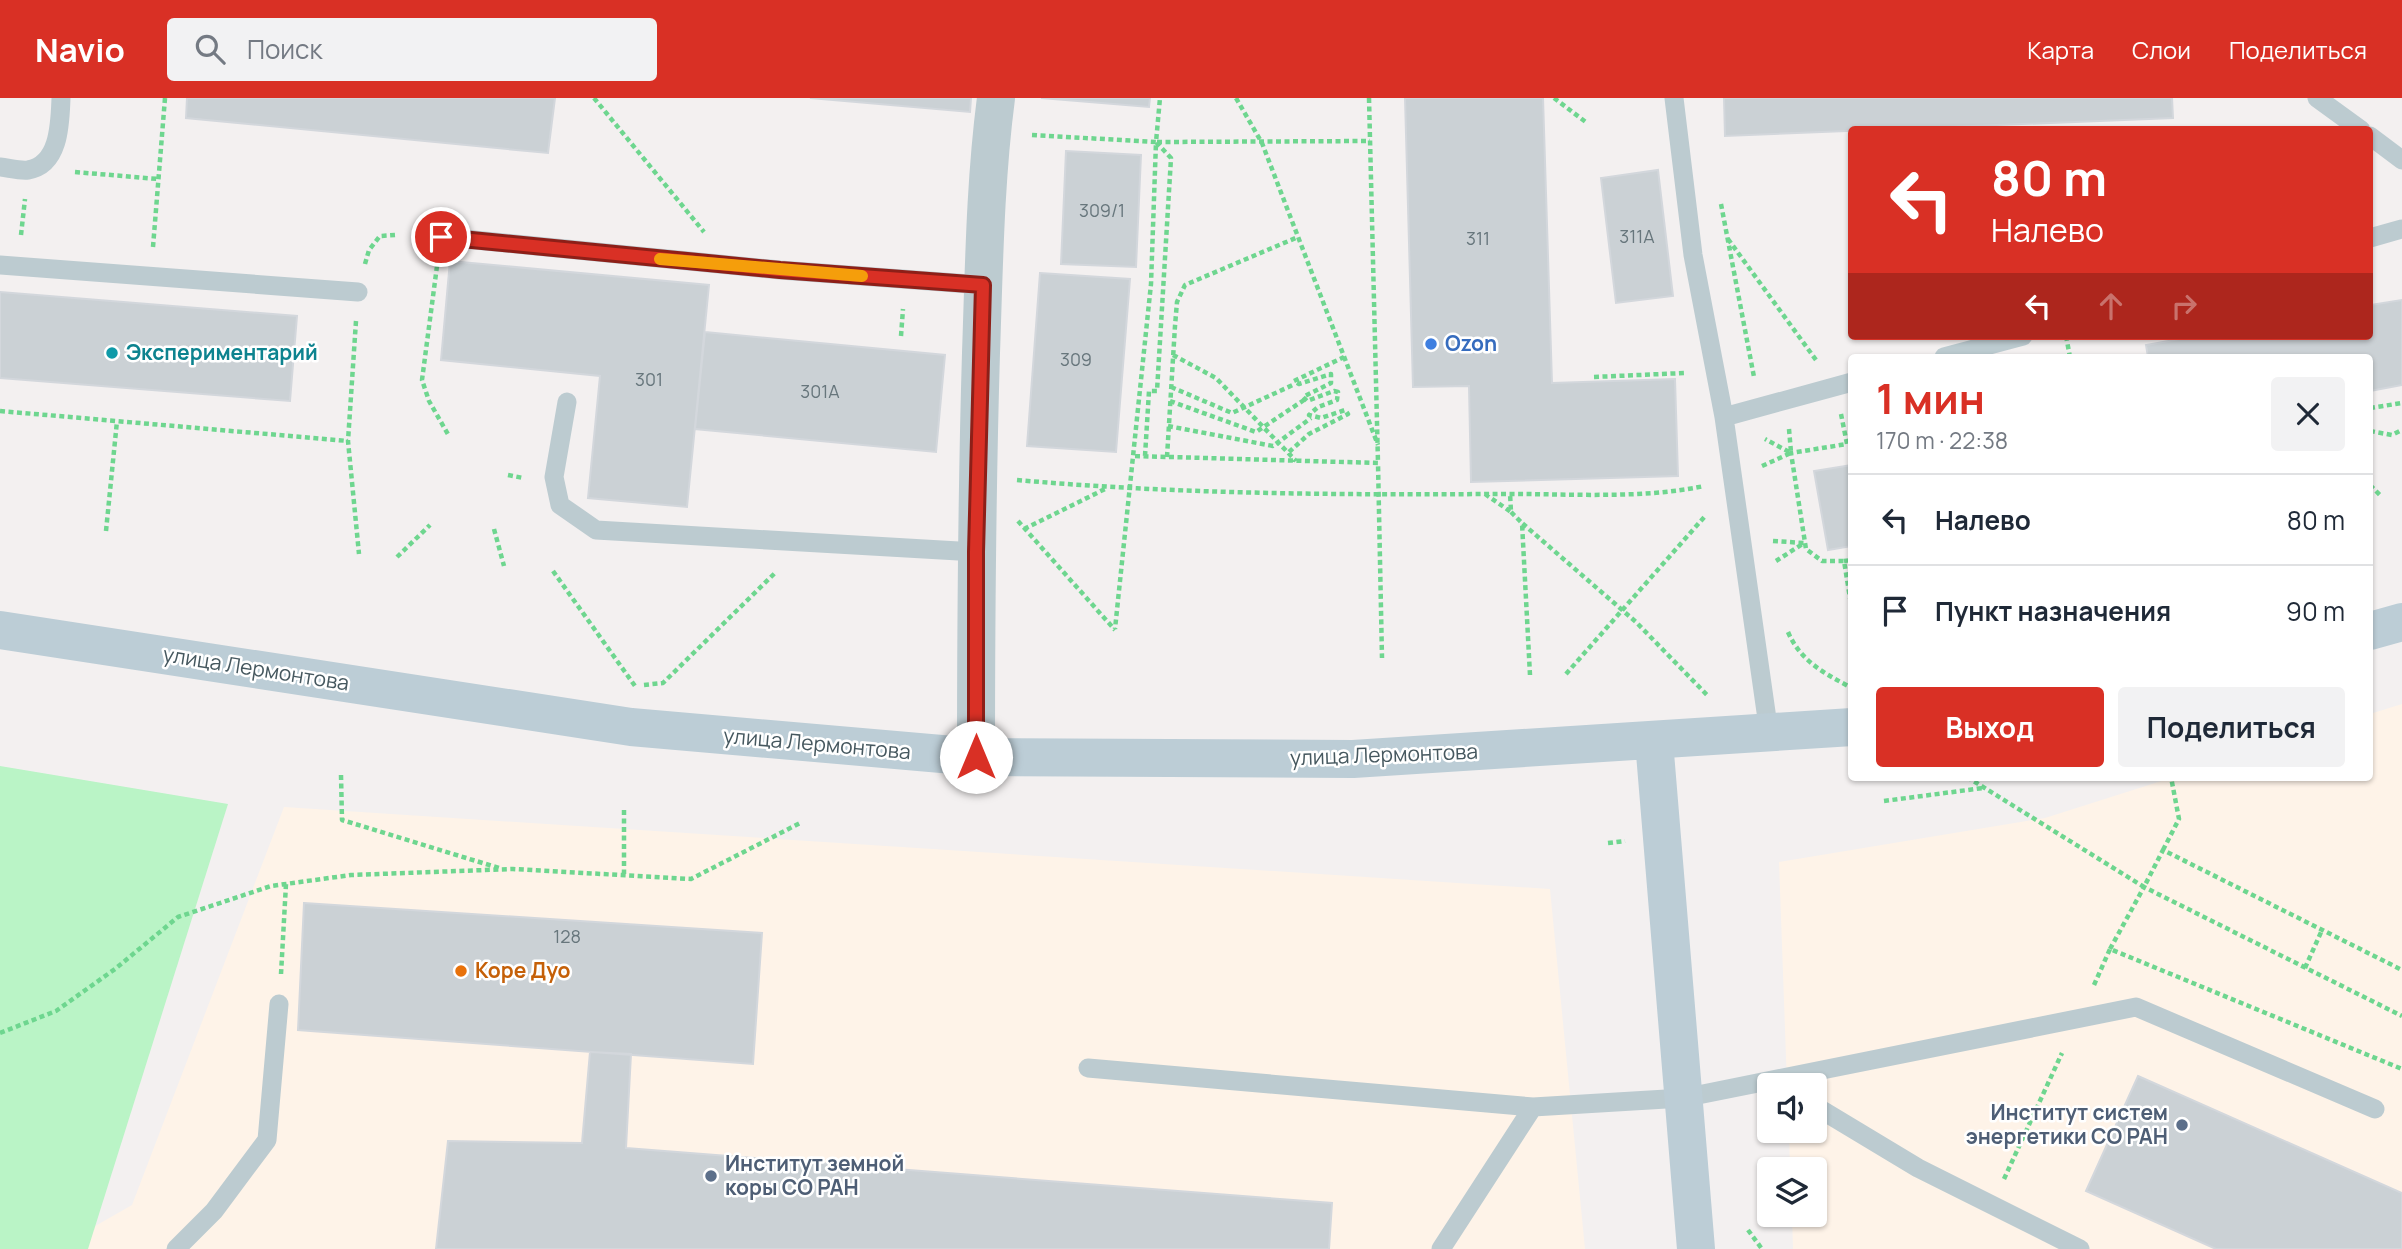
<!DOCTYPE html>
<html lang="ru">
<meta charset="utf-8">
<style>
:root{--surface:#fff;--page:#f2f2f3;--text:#1f2937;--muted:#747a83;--line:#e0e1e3;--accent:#d93025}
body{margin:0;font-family:Manrope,sans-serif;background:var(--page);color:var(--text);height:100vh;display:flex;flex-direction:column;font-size:26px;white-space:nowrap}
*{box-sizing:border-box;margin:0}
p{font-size:23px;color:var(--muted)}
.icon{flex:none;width:38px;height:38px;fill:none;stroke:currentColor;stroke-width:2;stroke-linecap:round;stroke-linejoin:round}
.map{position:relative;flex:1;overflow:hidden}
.sheet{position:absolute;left:1848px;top:256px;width:525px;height:427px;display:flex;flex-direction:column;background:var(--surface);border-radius:7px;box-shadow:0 2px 5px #0004}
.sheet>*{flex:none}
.hud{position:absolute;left:1848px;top:28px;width:525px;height:214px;border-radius:7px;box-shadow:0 2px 5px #0004;background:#d93025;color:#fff;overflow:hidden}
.buttons{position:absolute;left:1757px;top:975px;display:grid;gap:14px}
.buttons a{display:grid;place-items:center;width:70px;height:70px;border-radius:7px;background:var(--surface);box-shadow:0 2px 5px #0004;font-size:35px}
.pin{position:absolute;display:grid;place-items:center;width:60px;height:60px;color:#fff;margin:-30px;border:4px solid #fff;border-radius:50%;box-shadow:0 2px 7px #0007}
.me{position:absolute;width:77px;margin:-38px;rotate:0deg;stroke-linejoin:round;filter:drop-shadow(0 0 5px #0008)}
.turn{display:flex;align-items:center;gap:24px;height:147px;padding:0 28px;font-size:32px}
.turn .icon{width:91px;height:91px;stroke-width:2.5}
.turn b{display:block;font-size:49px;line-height:60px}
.lanes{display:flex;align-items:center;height:66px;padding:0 28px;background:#0003;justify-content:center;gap:35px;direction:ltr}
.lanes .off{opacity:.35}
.round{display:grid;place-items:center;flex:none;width:74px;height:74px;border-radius:7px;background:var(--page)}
.summary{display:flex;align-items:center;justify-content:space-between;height:119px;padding:0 28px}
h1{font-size:42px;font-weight:700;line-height:52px;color:var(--accent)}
.cta{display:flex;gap:14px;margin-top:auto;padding:14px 28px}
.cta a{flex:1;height:80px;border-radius:7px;background:var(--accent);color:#fff;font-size:28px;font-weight:700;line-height:80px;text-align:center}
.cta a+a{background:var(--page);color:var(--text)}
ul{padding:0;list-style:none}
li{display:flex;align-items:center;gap:21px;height:91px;padding:0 28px;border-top:2px solid var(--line)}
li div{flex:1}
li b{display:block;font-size:26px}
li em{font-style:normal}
header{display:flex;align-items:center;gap:42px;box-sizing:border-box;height:98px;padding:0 35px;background:var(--accent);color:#fff}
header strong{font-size:33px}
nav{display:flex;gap:38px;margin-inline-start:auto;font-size:24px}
.search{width:490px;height:63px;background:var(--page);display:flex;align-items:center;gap:18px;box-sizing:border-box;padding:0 24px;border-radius:7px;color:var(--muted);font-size:26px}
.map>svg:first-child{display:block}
.commercial{fill:#fef3e8}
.green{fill:#baf4c6}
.building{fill:#cbd1d5;stroke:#d3d7dc;stroke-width:2}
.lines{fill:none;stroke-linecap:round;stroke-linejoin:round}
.path{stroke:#6ed68f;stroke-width:4.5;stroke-dasharray:5 3.5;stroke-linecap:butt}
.lane{stroke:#bccbd0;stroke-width:19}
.street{stroke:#bccbd0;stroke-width:38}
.secondary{stroke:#bccdd6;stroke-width:38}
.route-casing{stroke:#8d1f18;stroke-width:18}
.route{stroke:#d93025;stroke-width:12}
.slow{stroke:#f59e0b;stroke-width:12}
.shop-dot{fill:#3f7fe0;stroke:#fff;stroke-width:2.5}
.culture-dot{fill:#0f9aa8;stroke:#fff;stroke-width:2.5}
.food-dot{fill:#e8710a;stroke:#fff;stroke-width:2.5}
.service-dot{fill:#5c6f8a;stroke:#fff;stroke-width:2.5}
.labels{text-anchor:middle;stroke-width:5;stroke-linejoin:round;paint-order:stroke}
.number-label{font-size:18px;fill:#67767c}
.shop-label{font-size:21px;font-weight:bold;fill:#366cbe;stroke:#fff;text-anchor:start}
.culture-label{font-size:21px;font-weight:bold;fill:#0d838f;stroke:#fff;text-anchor:start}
.street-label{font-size:21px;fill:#46585f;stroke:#fff}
.food-label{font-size:21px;font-weight:bold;fill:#c56008;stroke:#fff;text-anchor:start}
.service-label{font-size:21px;font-weight:bold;fill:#4e5e75;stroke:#fff;text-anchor:end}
</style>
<header>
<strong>Navio</strong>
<div class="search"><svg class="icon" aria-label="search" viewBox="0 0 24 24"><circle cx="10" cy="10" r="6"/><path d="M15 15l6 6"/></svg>Поиск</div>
<nav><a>Карта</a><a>Слои</a><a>Поделиться</a></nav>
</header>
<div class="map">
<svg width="2402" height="1151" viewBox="0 0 2402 1151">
<rect width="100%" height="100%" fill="#f3f0f0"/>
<path class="commercial" d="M2402 606V1151H1793L1792 1117 1815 1116V1071H1790L1789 1033 1815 1032V987H1787L1779 764 2045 720 2174 679H2370V616Z
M284 709 1550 791 1585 1151H55L132 1107Z"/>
<path class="green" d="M0 668 228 706 88 1151H0Z"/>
<path class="building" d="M187 0H555L548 55 186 20Z
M810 0H971L970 14Z
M1041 0H1150L1149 9Z
M1405 0H1543L1552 285 1675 281 1678 378 1471 384 1469 288 1413 289Z
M1724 0H2172L2173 20 1725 38Z
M1066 53 1141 57 1136 169 1061 166Z
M1658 72 1673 198 1616 205 1601 80Z
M450 163 709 187 687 409 588 400 600 278 441 262Z
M1040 175 1130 181 1116 354 1027 348Z
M0 194 297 218 290 303 0 280Z
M2402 202V287L2370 293V259H2148L2146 247 2196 238H2370V207Z
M705 234 945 257 936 354 695 331Z
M1852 367V448L1828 452 1814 373Z
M304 805 762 835 753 966 298 932Z
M590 954 631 956 626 1050 1332 1105 1329 1151H436L448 1043 582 1045Z
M2138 978 2402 1095V1151H2216L2086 1093Z"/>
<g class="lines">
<path class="path" d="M594 0 704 134
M1236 0 1262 45 1378 347
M1369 0 1378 365
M1554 0 1587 25
M1032 37 1156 44 1151 186 1115 531
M1157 44 1370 43
M75 74 158 81
M1721 106 1754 279
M21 137 25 101
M1728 141 1816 262
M153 149 165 0
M365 166 369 152 380 138 395 137
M437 168 422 282 429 303 449 338
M356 223 348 343 359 456
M901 238 903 211
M2066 238 2070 259
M1173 257 1216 280 1296 363
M1594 279 1684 275
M1171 289 1232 315 1295 286
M1170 303 1256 334 1304 302
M2370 310 2402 305
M0 313 348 343
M1841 316 1847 346 1791 355 1806 451 1822 463H1844L1851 506
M1168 328 1273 348 1311 320
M1789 331 1791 354
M2370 333 2392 337 2402 332
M1289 354 1309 336 1348 316 1345 312 1321 320 1309 317 1318 309 1337 302 1338 294 1334 293 1307 303 1303 299 1331 285V276L1299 286 1294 283 1344 259
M1135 358 1378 365 1382 560
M1145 358 1149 293H1157L1171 60 1156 44 1160 0
M1167 359 1175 228 1177 204 1185 187 1298 139
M1762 368 1791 355 1765 341
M508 377 523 380
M1017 382C1176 396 1334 397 1493 396 1560 395 1639 402 1704 388
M2370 387 2381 398
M1485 396 1511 414 1510 395
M1511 414 1522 425
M1018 423 1115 532
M494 431 504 468
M1024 431 1107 390
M106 433 117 323
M1773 443 1804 445 1776 463
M397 459 430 427
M1844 463 1852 462
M553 473 635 588
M1788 534C1800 562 1822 574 1848 588
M1566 576 1706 417
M1530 577 1522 425 1636 524 1707 597
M644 587 663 585 776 474
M341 677 342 722 499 770
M1967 679 2144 789 2163 752 2402 872
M1884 703 1983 690
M624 712V776
M1608 745 1625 743
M2163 752 2179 721 2171 679
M2110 851 2144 789 2402 918
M2305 870 2322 832
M281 876 286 786
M2094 887 2110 851 2402 971
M0 935 56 913 115 871 178 819 271 788 351 777 513 771 691 781 802 724
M2004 1081 2062 955
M1748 1132 1762 1151"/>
<path class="lane" d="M1674 0 1693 157 1724 319 1769 635
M2317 0 2361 32
M2370 38 2402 62
M0 69C9 70 20 73 28 72 60 67 60 24 61 0
M424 137 780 172 983 187
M2370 140 2402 131
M0 167 358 194
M1944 259 2023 238
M567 304 554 379 560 407 596 432 976 454
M1724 319 1852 284
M1088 970 1533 1009 1683 1000 2136 909 2375 1011
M1815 1008 1918 1070 2080 1151
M176 1151 214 1113 267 1042 279 906
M1441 1151 1533 1009"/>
<path class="street" d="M976 659C976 524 977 389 981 255 984 170 985 84 996 0"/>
<path class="secondary" d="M0 532 631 629 976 659 1353 661 1852 629
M2370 533 2402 524
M1654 643 1696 1151"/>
</g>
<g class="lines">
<defs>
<path id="route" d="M441 139 780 172 983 187 976 454V659"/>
</defs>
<use href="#route" class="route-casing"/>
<use href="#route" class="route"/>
<path class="slow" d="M660 161 862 178"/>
</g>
<circle class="shop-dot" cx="1431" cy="246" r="7"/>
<circle class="culture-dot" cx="112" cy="255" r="7"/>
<circle class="food-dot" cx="461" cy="873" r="7"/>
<g class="service-dot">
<circle cx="2182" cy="1027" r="7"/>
<circle cx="711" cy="1078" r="7"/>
</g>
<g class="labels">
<g class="number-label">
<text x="1102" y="119">309/1</text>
<text x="1637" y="145">311А</text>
<text x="1478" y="147">311</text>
<text x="1076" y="268">309</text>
<text x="649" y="288">301</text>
<text x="820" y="300">301А</text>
<text x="567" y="845">128</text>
</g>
<g class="shop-label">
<text x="1445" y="253">Ozon</text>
</g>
<g class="culture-label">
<text x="126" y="262">Экспериментарий</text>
</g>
<g class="street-label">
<text transform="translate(256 571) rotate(9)" y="7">улица Лермонтова</text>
<text transform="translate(817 646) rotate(5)" y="7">улица Лермонтова</text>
<text transform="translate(1384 657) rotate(-2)" y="7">улица Лермонтова</text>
</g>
<g class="food-label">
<text x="475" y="880">Коре Дуо</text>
</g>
<g class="service-label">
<text x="2168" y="1022">Институт систем<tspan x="2168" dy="24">энергетики СО РАН</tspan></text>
<text x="725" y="1073" text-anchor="start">Институт земной<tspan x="725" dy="24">коры СО РАН</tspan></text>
</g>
</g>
</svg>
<div class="buttons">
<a><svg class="icon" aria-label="sound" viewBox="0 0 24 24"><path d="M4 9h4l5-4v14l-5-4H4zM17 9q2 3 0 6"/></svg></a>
<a><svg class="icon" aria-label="layers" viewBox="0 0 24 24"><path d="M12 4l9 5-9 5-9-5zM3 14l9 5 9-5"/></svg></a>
</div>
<div class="pin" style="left:441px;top:139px;background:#d93025"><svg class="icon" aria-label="arrive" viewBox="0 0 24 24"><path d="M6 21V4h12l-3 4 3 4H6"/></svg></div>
<svg class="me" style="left:976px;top:659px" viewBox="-20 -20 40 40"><circle r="19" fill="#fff"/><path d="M0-13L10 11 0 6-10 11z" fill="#d93025"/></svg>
<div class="hud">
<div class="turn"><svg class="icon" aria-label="left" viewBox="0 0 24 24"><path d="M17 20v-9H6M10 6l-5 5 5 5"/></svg><div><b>80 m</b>Налево</div></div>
<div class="lanes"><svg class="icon" aria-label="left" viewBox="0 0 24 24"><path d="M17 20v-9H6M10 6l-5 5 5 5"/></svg><svg class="icon off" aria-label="ahead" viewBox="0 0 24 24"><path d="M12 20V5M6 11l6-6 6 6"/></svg><svg class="icon off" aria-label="right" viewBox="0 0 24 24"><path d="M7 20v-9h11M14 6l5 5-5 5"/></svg></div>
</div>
<section class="sheet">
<div class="summary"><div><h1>1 мин</h1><p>170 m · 22:38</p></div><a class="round"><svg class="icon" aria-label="close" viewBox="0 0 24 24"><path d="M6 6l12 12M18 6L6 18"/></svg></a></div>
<ul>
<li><svg class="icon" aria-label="left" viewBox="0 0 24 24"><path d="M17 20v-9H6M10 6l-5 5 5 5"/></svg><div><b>Налево</b></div><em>80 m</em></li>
<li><svg class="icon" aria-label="arrive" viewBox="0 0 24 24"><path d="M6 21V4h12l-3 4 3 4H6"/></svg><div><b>Пункт назначения</b></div><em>90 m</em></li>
</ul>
<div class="cta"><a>Выход</a><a>Поделиться</a></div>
</section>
</div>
